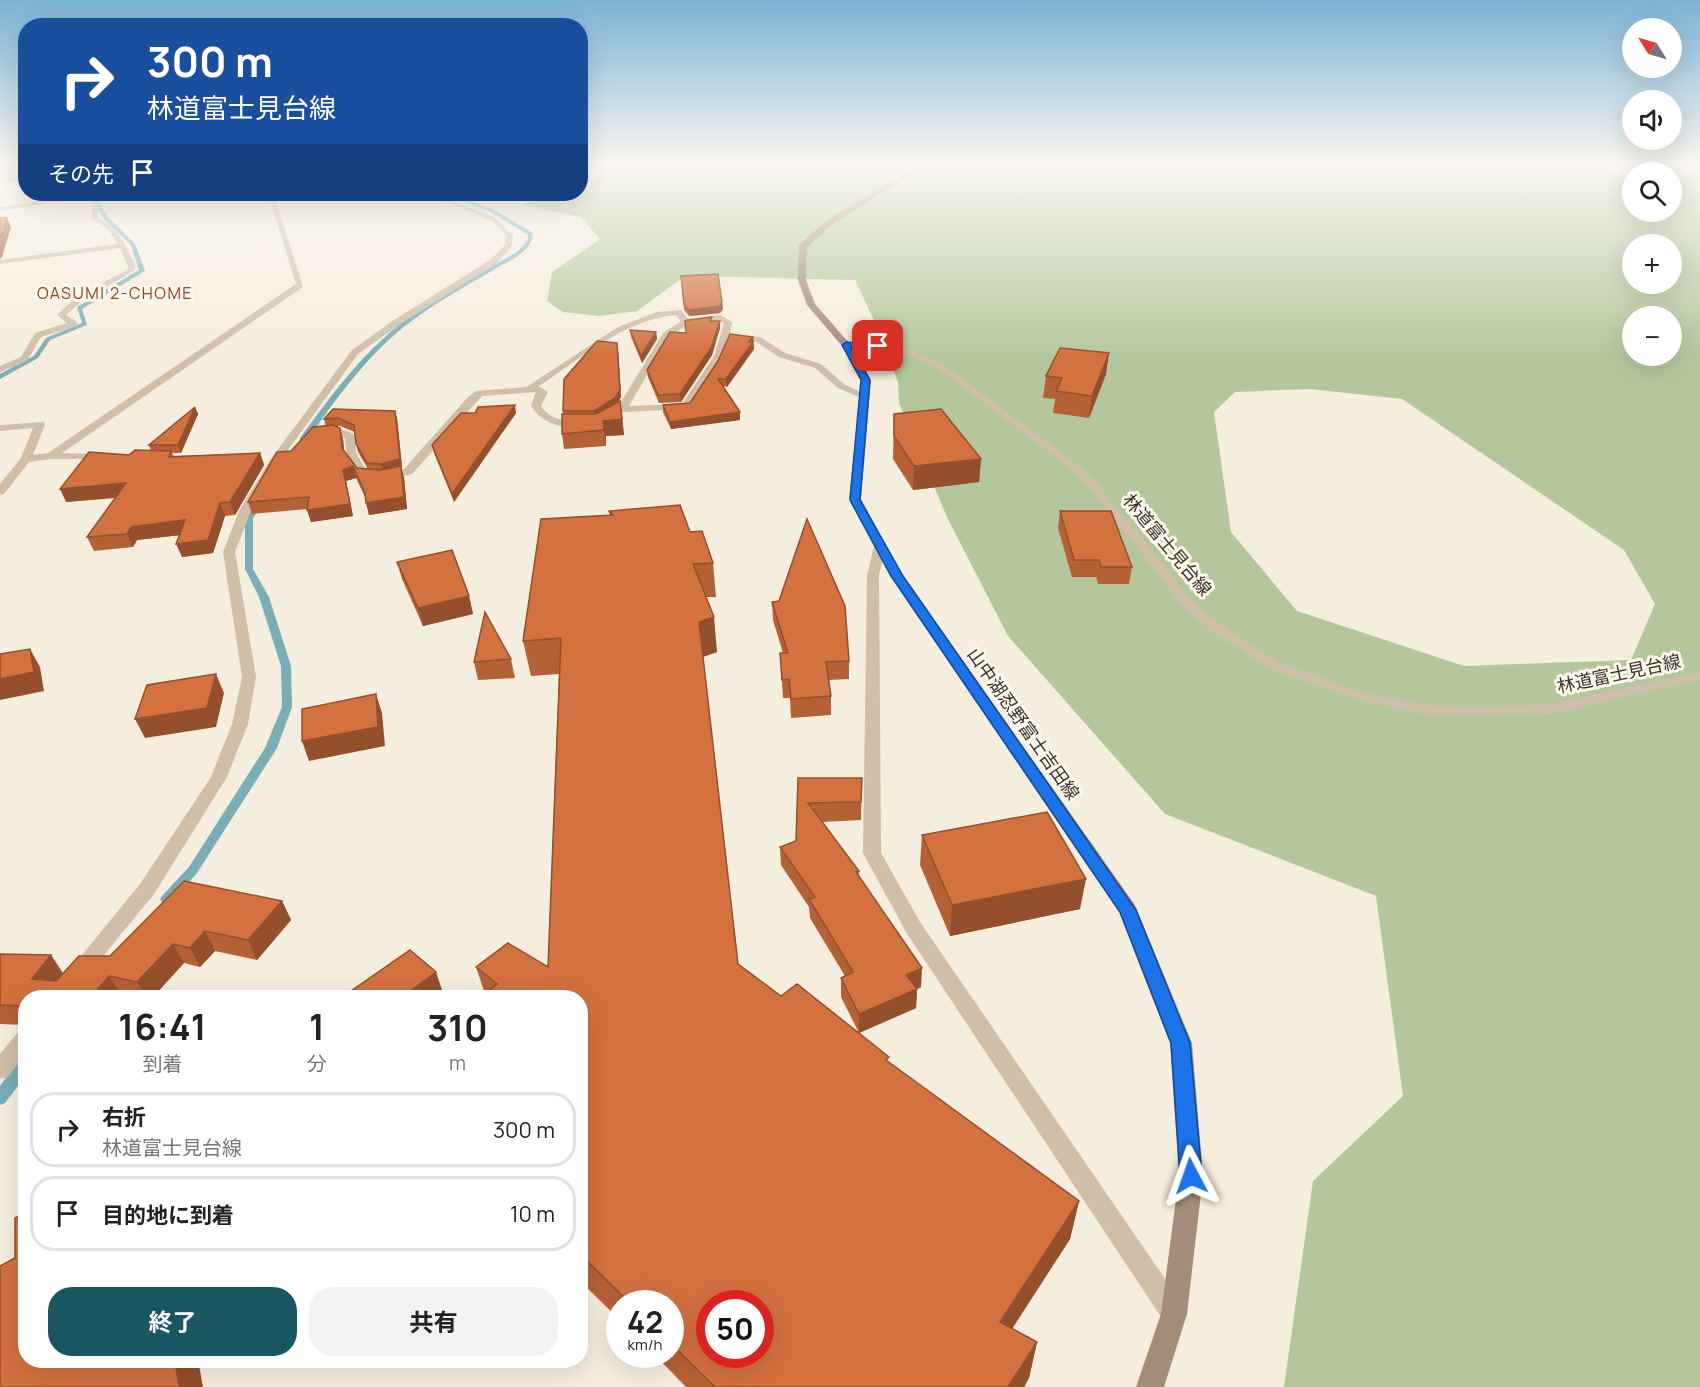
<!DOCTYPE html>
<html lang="ja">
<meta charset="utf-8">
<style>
:root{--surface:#fff;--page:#f2f2f2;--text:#222;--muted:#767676;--line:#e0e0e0;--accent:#195662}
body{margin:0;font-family:Manrope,"Noto Sans JP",sans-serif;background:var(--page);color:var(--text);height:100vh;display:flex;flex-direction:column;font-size:22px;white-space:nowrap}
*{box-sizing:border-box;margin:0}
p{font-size:20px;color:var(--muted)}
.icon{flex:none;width:33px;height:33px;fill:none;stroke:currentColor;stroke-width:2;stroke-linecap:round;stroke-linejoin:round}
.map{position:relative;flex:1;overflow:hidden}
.side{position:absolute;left:18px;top:990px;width:570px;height:378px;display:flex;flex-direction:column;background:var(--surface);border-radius:24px;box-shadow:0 6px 24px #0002}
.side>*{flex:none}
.hud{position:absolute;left:18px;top:18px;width:570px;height:183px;border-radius:24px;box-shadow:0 6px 24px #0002;background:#1a4fa0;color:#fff;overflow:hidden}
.needle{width:39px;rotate:307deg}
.fabs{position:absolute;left:1622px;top:18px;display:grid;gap:12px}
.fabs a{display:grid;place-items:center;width:60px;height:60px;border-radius:50%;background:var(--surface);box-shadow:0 6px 24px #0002;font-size:30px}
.speed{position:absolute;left:606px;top:1290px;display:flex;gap:12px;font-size:30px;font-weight:700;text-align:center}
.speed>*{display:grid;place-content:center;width:78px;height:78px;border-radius:50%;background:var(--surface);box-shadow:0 6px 24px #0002;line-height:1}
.speed small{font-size:15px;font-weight:400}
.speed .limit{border:9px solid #d22;background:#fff;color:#111}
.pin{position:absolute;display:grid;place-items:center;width:51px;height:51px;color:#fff;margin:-26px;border-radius:12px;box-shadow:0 3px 9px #0006}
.me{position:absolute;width:66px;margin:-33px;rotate:356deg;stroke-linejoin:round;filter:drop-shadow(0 0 4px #0008)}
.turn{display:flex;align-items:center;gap:21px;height:126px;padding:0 30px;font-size:27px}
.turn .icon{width:78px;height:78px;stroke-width:2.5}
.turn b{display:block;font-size:42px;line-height:51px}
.then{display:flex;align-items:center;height:57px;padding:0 30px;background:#0003;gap:12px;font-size:22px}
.eta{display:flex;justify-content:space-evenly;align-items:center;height:102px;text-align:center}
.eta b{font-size:36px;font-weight:700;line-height:42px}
.cta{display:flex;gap:12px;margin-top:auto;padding:12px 30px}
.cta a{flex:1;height:69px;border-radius:24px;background:var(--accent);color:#fff;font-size:24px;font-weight:700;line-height:69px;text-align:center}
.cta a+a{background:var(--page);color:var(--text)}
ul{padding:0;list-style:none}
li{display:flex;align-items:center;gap:18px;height:75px;margin:0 12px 9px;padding:0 18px;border:3px solid var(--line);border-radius:24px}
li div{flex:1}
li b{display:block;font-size:22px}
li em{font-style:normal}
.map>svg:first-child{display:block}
.green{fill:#b4c79c;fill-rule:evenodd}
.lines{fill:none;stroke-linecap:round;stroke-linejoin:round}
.stream{fill:#79aeb6;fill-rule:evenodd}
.lane{fill:#cfbea8;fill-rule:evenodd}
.street{fill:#cfbea8;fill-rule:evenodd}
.secondary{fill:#a38c79;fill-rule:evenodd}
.wall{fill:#b56136;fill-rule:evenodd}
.shaded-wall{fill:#944f2c}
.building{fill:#d3713f;stroke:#944f2c;stroke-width:1.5;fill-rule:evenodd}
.route{fill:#1a73e8;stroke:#114b97;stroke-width:1.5}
.labels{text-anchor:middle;stroke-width:6;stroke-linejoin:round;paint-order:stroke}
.far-neighbourhood-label{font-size:16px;letter-spacing:1.5px;fill:#944218;stroke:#fcf6eb}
.street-label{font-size:18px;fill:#3b3129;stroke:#fcf6eb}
</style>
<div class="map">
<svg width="1700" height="1387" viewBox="0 0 1700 1387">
<rect width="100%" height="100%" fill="#f5edde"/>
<path class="green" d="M607 164H1700V1387H1284L1313 1181 1403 1096 1376 896 1165 814 1008 636 947 517 899 403 898 382 873 318 855 280 685 276 637 311 599 316 563 312 547 301 552 272 600 239 581 217 522 205C538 192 560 194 580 194L581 188 591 186 598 179 597 169ZM1632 172H1671V212H1632ZM1632 244H1671V284H1632ZM1632 316H1671V356H1632ZM1310 389 1402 399 1624 550 1655 604 1631 660 1464 666 1297 611 1231 532 1214 412 1235 392Z"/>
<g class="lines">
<path class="stream" d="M12 164H16L9 178 26 179V181L5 180Z
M91 194H95L107 216 135 244 145 271 82 309 87 325 50 340 38 358 0 379V374L34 356 46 338 82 323 77 307 139 270 131 245 103 218Z
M442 194H447L493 209 533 233C533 251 509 261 495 269 464 287 433 304 405 326 365 358 335 400 306 442H300V438C330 397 360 356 400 324 436 295 478 275 517 252L528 240V235L489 211Z
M257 500H260L264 502 253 518V569L269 597 291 666 292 707 277 748 197 873 172 902 167 904 162 902 160 899 162 896 189 867 265 748 282 707 281 666 259 597 245 569V518Z
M26 1056V1075L5 1103 0 1105V1086L21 1057Z"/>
<path class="lane" d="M681 310 690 322 689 324H683L676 315C622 320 578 361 533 390L525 388 618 327 657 312Z
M880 542 886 546 879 575 881 853 920 922 1183 1305 1187 1314 1183 1323 1174 1327 1165 1323 906 932 863 853 867 575 874 546Z"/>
<path class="street" d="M87 194H99L98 218C121 228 124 246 136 266L134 271 82 301 66 315 77 322V326L41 337 27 361 0 372V366L21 357 35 333 67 323 57 315 76 297 127 270 128 266 120 248 0 264V260L118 244 108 229 92 219 93 196 0 211V207Z
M268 194H274L303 287 62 453 104 454 109 457 108 459H51L29 462 4 494 0 495V484L21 458 33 428 0 431V425L44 422 45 424 33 455 48 453 296 284Z
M427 194H434L494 217 513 235 512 246 496 264 400 324 358 354 280 461 251 511 235 552 256 677 248 724 227 777 154 894 69 998H47L140 884 211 777 232 724 242 677 223 552 239 511 270 460 352 350 394 320 490 260 505 245 506 235 490 219Z
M720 315 732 322 730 334 760 337 785 353 821 364 844 384 869 396 861 398 838 388 815 368 779 357 755 341 729 338 717 367 689 409 624 412 609 422H601V418L618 407 663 333 683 320ZM719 321 724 323 714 356 682 404 629 406 669 337 688 324Z
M865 341 913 351 942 363 1076 463 1102 489 1194 602 1220 624 1280 663 1368 694 1434 706 1481 707 1551 704 1700 672V680L1551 714 1434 716 1360 701 1270 669 1210 630 1184 608 1094 493 1068 467 936 367 908 355 865 347 846 348 842 345 846 342Z
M538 386 548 392 541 406C553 423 567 419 586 422V426C563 430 544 425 531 406L536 392 482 396 412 474 383 480 361 478 347 458 345 438C337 434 325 437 318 431 329 424 343 429 355 435L356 453 368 473 383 474 404 469 468 397 476 391Z
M26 1028V1054L8 1077 0 1079V1054L19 1031Z"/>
<path class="secondary" d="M923 164H929L834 223 807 247 806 280 815 304 849 343 871 380 861 499 903 576 1135 905 1192 1043 1203 1176 1187 1314 1164 1387H1136L1161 1314 1179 1176 1170 1043 1119 912 891 576 849 499 861 380 842 346 807 305 798 280 799 246C833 209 882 191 923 164Z"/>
</g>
<path class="wall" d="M681 276 722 302 723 309 720 313 689 316 684 310Z
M713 321 720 328 712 355 681 402 659 403 648 377 647 370 686 333Z
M630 330 656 332 657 339 642 363 631 337Z
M753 337 754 349 727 387 723 386 740 412V420L671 429 663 412V405L690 403Z
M618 350 621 397 619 401 622 416 624 435 606 436V446L564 449 562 434 563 411Z
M1106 374 1089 418 1053 413 1055 399 1043 398 1046 376Z
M195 407 198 414 181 453H172L174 456 260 453 264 465 235 515 225 516 213 553 182 557 179 535 137 540 133 547 94 551 87 537 116 498 66 502 129 455 151 451 149 445Z
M475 413H516L454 502 434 453 432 445Z
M894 414 981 459 979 482 913 490 893 459Z
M397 418 402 467H401L404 478 407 509 369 515 366 499 356 478 346 481 353 516 311 522 307 509 252 514 248 502 291 451 326 426 324 419ZM335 426H340L355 432 356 444 358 452 368 469 357 468 344 451 343 439Z
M609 511 690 532 713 563 716 597H707L717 652 703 657 738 964 781 996 889 1062 1079 1201 1070 1239 1012 1329 1037 1342 1029 1378 1024 1387H686L654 1354H670V1304H620V1320L580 1281V998L485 994 476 967H548L559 674 531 676 523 641 610 516Z
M1060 511 1132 567 1129 584H1098L1096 577H1072L1058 528Z
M397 562 469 596 473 614 423 626 402 579Z
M779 601 849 661V679L828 680 831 696V715L791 718 790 698H783L780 653H783L773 620 772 602Z
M511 659 515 678 478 680 474 662Z
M798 778H862L861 820 822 822 859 871V876L921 987 917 989 916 1008 859 1033 841 997V978L845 976 810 918 809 907 781 865 780 847 796 841Z
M922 835 1080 909 950 936 920 865Z
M282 901 291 920 257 960 215 951 200 967 184 963 152 998H131L121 995 119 998H26V1025L0 1024V954L51 955 63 973 110 956Z"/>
<path class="shaded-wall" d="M7 218 11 227 2 257 0 259V240Z
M722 302 723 309 720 313 689 316 688 310Z
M720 321V328L712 355 681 402 680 394Z
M656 332 657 339 642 363 641 356Z
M753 337 754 349 727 387 726 379Z
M618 350 621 397 616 405 595 419 594 411Z
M1109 353 1106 374 1089 418 1092 396Z
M620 401 624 435 606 436V446L603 421Z
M515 405 516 413 454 502 452 494Z
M195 407 198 414 181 453 178 445Z
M395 411 397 418 402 467H401L404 478 407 509 369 515 366 503 383 472 381 464Z
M740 412V420L671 429 670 422Z
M340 428 343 439 345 459 342 448Z
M260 453 264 465 235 515 230 502Z
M981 459 979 482 913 490 914 466Z
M353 466 356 478 346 481 353 516 311 522 307 510 343 470Z
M126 483 131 496 66 502 60 489Z
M220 503 225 516 213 553 182 557 176 544Z
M185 520 190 534 137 540 133 547 127 534 131 527Z
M469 596 473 614 423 626 418 608Z
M714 617 717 652 702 657 699 622Z
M30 649 40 667 44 691 0 700V679Z
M216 674 224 693 216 727 145 738 135 719Z
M376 694 382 713 385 746 309 761 302 741Z
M1086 879 1080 909 950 936 952 905Z
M282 901 291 920 257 960 248 940Z
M205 931 215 951 200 967 190 948Z
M173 944 184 963 152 998H146L137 982Z
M51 955 63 974 45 998 32 979Z
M922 968 921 987 917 989 916 1008 859 1033V1014L906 975Z
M436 972 443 993 437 998H401Z
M109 976 121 995 119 998H90Z
M1079 1201 1070 1239 993 1358 1000 1322Z
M1037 1342 1029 1378 1024 1387H1008Z
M175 1360H198L203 1387H179Z"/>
<path class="building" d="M0 218H7L0 240Z
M718 274 722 302 720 306 688 310 684 304 681 276Z
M712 317 710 321H720L711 348 680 394 658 395 647 370 670 332 686 333 685 321 688 320Z
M630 330 656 332 641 356Z
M730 334 753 337 749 342H753L726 379H718L740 412 670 422 663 405 690 403 718 361Z
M597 341 617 343 620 390 615 398 594 411H563L564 379Z
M1060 348 1109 353 1092 396 1056 391 1062 378 1046 376Z
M620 401 622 419 603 421 604 430 562 434V414H596Z
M515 405 452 494 432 445 461 413H475L478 407Z
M195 407 178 445H149Z
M333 409 395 411 400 459 381 464 367 463 356 444 354 425 338 418 324 419Z
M941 409 981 459 914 466 894 436V414Z
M333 425 340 428 342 448 357 468 380 470 401 466 404 497 366 503 365 493 353 466 343 470 350 504 307 510 309 497 248 502 277 452 291 451 313 427Z
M135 450 171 451 169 457 260 453 230 502 220 503 208 540 176 544 185 520 131 527 127 534 87 537 126 483 60 489 89 452 129 455Z
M680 505 690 532 702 531 713 563 693 564 714 617 699 622 738 964 781 996 797 984 889 1057 886 1060 1079 1201 1000 1322 1037 1342 1008 1387H715L670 1343V1304H631L580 1254V998H480L497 984 476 967 508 943 548 967 561 638 523 641 541 519 613 515 609 511ZM710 1304H760V1354H710Z
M1060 511H1111L1132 567H1101L1099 560H1074Z
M807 519 845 606 849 661 826 662 831 696 791 699 789 679 782 680 780 653H788L772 602 779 601Z
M452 550 469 596 418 608 397 562Z
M485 612 511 659 474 662Z
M30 649 34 672 0 679V654Z
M216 674 207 708 135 719 147 685Z
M376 694 378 727 302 741V709Z
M798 778H862L861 802 808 803 859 871 856 872 922 968 906 975 917 989 859 1014 841 978 853 972 809 899 815 897 780 847 796 841Z
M1047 812 1086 879 952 905 922 835Z
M184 881 282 901 248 940 205 931 190 948 173 944 137 982 109 976 90 998H26V1006L0 1005V954L51 955 32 979 56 981 79 956H110Z
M410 950 436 972 401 998H341Z
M26 1213V1360H175L179 1387H0V1266L15 1258V1218Z"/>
<linearGradient id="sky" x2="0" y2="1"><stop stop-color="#7bb2d4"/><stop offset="0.46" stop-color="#faf7f0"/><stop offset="1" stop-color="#faf7f0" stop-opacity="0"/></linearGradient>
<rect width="1700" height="358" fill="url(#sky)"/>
<path class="route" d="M846 342 882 346 878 348 851 347 870 380 860 500 903 576 1136 910 1190 1043 1202 1176 1199 1183 1191 1186 1183 1183 1180 1176 1171 1043 1120 912 891 576 850 500 861 380 842 345Z"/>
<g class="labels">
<g class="far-neighbourhood-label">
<text x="115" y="299">OASUMI 2-CHOME</text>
</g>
<g class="street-label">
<text transform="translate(1167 545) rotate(50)" y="6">林道富士見台線</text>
<text transform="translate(1619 674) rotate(-12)" y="6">林道富士見台線</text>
<text transform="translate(1023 724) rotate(55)" y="6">山中湖忍野富士吉田線</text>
</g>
</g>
</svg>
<div class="fabs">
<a><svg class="needle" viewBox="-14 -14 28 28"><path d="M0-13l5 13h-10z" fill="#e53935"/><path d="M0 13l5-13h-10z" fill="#767676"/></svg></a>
<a><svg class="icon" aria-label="sound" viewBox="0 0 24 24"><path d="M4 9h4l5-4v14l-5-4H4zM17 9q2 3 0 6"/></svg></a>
<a><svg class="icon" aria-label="search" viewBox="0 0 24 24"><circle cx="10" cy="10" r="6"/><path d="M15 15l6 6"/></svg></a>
<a>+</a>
<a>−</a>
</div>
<div class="speed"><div>42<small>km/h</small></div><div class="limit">50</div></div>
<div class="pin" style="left:878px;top:346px;background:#d93025"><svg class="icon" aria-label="arrive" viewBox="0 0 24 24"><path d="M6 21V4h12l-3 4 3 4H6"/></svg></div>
<svg class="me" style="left:1191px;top:1176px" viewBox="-20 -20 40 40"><path d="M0-17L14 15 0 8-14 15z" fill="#1a73e8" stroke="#fff" stroke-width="4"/></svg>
<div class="hud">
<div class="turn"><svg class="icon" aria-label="right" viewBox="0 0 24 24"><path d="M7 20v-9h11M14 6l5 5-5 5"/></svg><div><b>300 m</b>林道富士見台線</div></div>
<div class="then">その先<svg class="icon" aria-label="arrive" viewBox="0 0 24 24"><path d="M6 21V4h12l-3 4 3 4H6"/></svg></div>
</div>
<section class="side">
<div class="eta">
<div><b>16:41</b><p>到着</p></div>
<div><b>1</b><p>分</p></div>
<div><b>310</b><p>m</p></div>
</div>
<ul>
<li><svg class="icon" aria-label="right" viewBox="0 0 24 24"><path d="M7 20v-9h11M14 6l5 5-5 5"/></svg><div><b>右折</b><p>林道富士見台線</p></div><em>300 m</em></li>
<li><svg class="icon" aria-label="arrive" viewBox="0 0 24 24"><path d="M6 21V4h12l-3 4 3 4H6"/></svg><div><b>目的地に到着</b></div><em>10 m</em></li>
</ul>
<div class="cta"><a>終了</a><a>共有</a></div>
</section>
</div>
